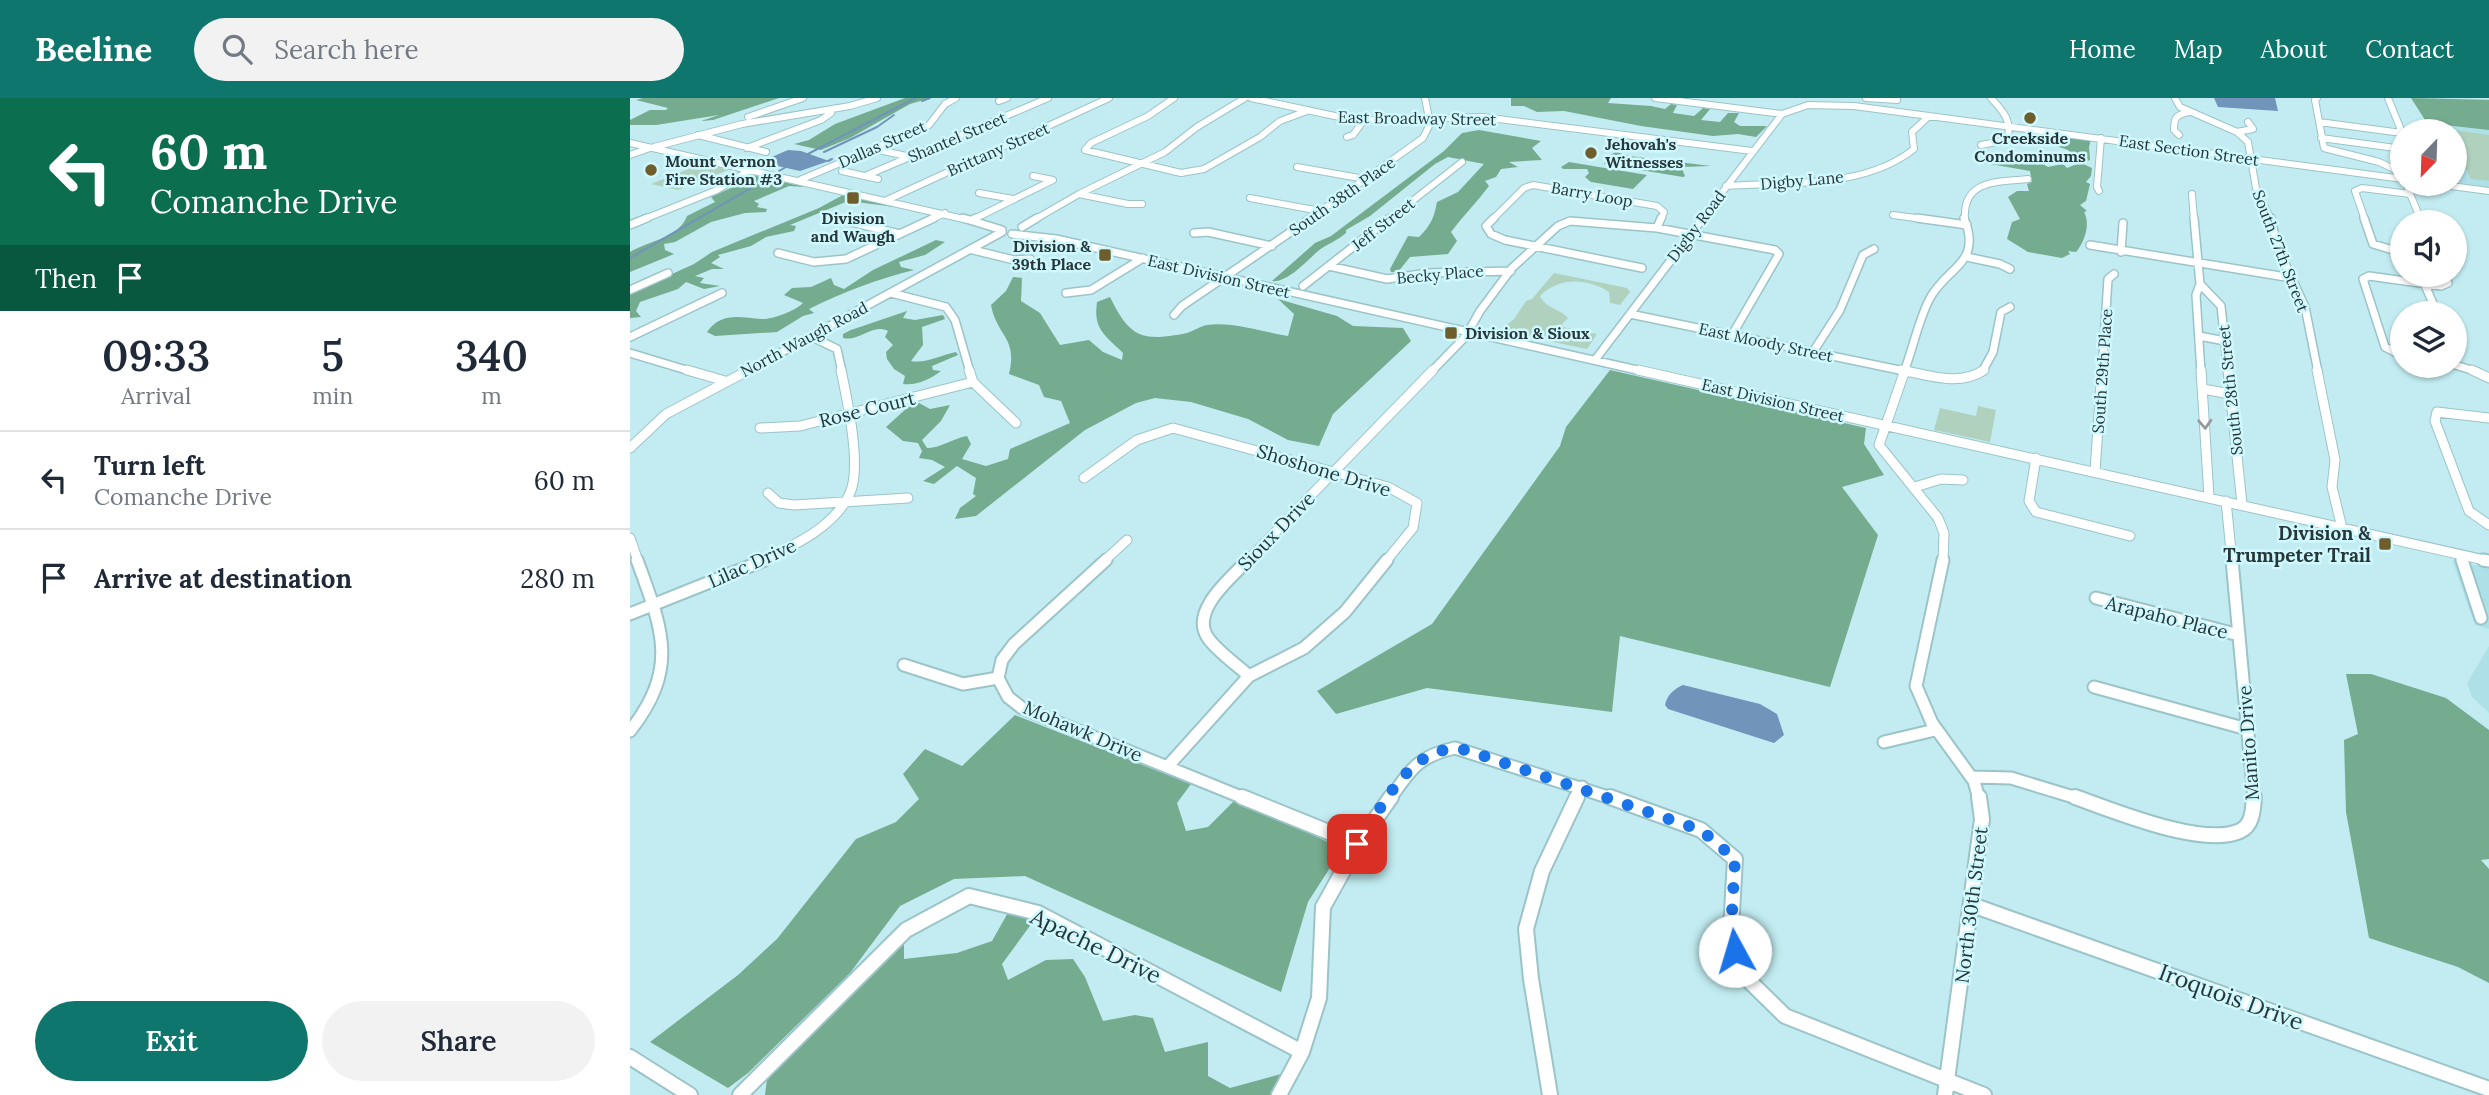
<!DOCTYPE html>
<style>
:root{--surface:#fff;--page:#f2f2f3;--text:#1f2937;--muted:#747a83;--line:#e0e1e3;--accent:#0f766e}
body{margin:0;font-family:Lora,serif;background:var(--page);color:var(--text);height:100vh;display:flex;flex-direction:column;font-size:26px;white-space:nowrap}
*{box-sizing:border-box;margin:0}
p{font-size:23px;color:var(--muted)}
.icon{flex:none;width:38px;height:38px;fill:none;stroke:currentColor;stroke-width:2;stroke-linecap:round;stroke-linejoin:round}
.map{position:relative;flex:1;overflow:hidden}
.side{display:flex;flex-direction:column;background:var(--surface);width:630px}
.side>*{flex:none}
.banner{background:#0b6e4f;color:#fff;overflow:hidden}
.needle{width:46px;rotate:203deg}
.tools{position:absolute;left:1760px;top:21px;display:grid;gap:14px}
.tools a{display:grid;place-items:center;width:77px;height:77px;border-radius:50%;background:var(--surface);box-shadow:0 2px 5px #0004;font-size:35px}
.pin{position:absolute;display:grid;place-items:center;width:60px;height:60px;color:#fff;margin:-30px;border-radius:14px;box-shadow:0 4px 10px #0006}
.me{position:absolute;width:77px;margin:-38px;rotate:354deg;stroke-linejoin:round;filter:drop-shadow(0 0 5px #0008)}
.turn{display:flex;align-items:center;gap:24px;height:147px;padding:0 35px;font-size:32px}
.turn .icon{width:91px;height:91px;stroke-width:2.5}
.turn b{display:block;font-size:49px;line-height:60px}
.then{display:flex;align-items:center;height:66px;padding:0 35px;background:#0003;gap:14px;font-size:26px}
.eta{display:flex;justify-content:space-evenly;align-items:center;height:119px;text-align:center}
.eta b{font-size:42px;font-weight:600;line-height:49px}
.action{display:flex;gap:14px;margin-top:auto;padding:14px 35px}
.action a{flex:1;height:80px;border-radius:42px;background:var(--accent);color:#fff;font-size:28px;font-weight:600;line-height:80px;text-align:center}
.action a+a{background:var(--page);color:var(--text)}
ul{padding:0;list-style:none}
li{display:flex;align-items:center;gap:21px;height:98px;padding:0 35px;border-top:2px solid var(--line)}
li div{flex:1}
li b{display:block;font-size:26px}
li em{font-style:normal}
header{display:flex;align-items:center;gap:42px;box-sizing:border-box;height:98px;padding:0 35px;background:var(--accent);color:#fff}
header strong{font-size:33px}
nav{display:flex;gap:38px;margin-inline-start:auto;font-size:24px}
.search{width:490px;height:63px;background:var(--page);display:flex;align-items:center;gap:18px;box-sizing:border-box;padding:0 24px;border-radius:38px;color:var(--muted);font-size:26px}
main{display:flex;flex:1;min-height:0}
.map>svg:first-child{display:block}
.built{fill:#aee1e7}
.green{fill:#afd1be}
.forest{fill:#75ab8e}
.water{fill:#7194bb}
.lines{fill:none;stroke-linecap:round;stroke-linejoin:round}
.stream{stroke:#7194bb;stroke-width:2}
.minor-far4-casing{stroke:#9bc4c9;stroke-width:8}
.minor-far3-casing{stroke:#9bc4c9;stroke-width:10}
.minor-far2-casing{stroke:#9bc4c9;stroke-width:11}
.minor-far1-casing{stroke:#9bc4c9;stroke-width:15}
.minor-casing{stroke:#9bc4c9;stroke-width:18}
.minor-far4{stroke:#fff;stroke-width:6}
.minor-far3{stroke:#fff;stroke-width:7}
.minor-far2{stroke:#fff;stroke-width:9}
.minor-far1{stroke:#fff;stroke-width:11}
.minor{stroke:#fff;stroke-width:14}
.oneway{stroke:#939b9c}
.route{stroke:#1a73e8;stroke-width:12;stroke-dasharray:0 21.6}
.poi-dot{fill:#6e5e2b;stroke:#cff9ff;stroke-width:2.5}
.labels{text-anchor:middle;stroke-width:5;stroke-linejoin:round;paint-order:stroke}
.far-street-label{font-size:16px;fill:#273739;stroke:#cff9ff}
.far-poi-label{font-size:16px;font-weight:bold;fill:#273739;stroke:#cff9ff;text-anchor:start}
.street-label{font-size:19px;fill:#273739;stroke:#cff9ff}
.poi-label{font-size:19px;font-weight:bold;fill:#273739;stroke:#cff9ff;text-anchor:end}
.near-street-label{font-size:23px;fill:#273739;stroke:#cff9ff}
</style>
<header>
<strong>Beeline</strong>
<div class="search"><svg class="icon" aria-label="search" viewBox="0 0 24 24"><circle cx="10" cy="10" r="6"/><path d="M15 15l6 6"/></svg>Search here</div>
<nav><a>Home</a><a>Map</a><a>About</a><a>Contact</a></nav>
</header>
<main>
<section class="side">
<div class="banner">
<div class="turn"><svg class="icon" aria-label="left" viewBox="0 0 24 24"><path d="M17 20v-9H6M10 6l-5 5 5 5"/></svg><div><b>60 m</b>Comanche Drive</div></div>
<div class="then">Then<svg class="icon" aria-label="arrive" viewBox="0 0 24 24"><path d="M6 21V4h12l-3 4 3 4H6"/></svg></div>
</div>
<div class="eta">
<div><b>09:33</b><p>Arrival</p></div>
<div><b>5</b><p>min</p></div>
<div><b>340</b><p>m</p></div>
</div>
<ul>
<li><svg class="icon" aria-label="left" viewBox="0 0 24 24"><path d="M17 20v-9H6M10 6l-5 5 5 5"/></svg><div><b>Turn left</b><p>Comanche Drive</p></div><em>60 m</em></li>
<li><svg class="icon" aria-label="arrive" viewBox="0 0 24 24"><path d="M6 21V4h12l-3 4 3 4H6"/></svg><div><b>Arrive at destination</b></div><em>280 m</em></li>
</ul>
<div class="action"><a>Exit</a><a>Share</a></div>
</section>
<div class="map">
<svg width="1859" height="997" viewBox="0 0 1859 997">
<rect width="100%" height="100%" fill="#c2ecf1"/>
<path class="built" d="M1792 0 1859 1V91L1831 87 1825 74V33H1807Z
M1822 462 1859 470V531L1845 527Z
M1859 548V615L1842 599 1837 585Z"/>
<path class="green" d="M1824 32 1859 37V83L1841 81 1825 49V33H1818Z
M76 64 103 70 48 92 21 86Z
M924 175 997 190 1000 194 990 207 980 205 979 194C958 180 928 179 910 198 916 211 929 210 938 220L932 226 933 229 967 236 957 251 869 233 884 221 896 203 902 201Z
M1348 308 1366 312 1360 344 1304 332 1310 310 1346 318Z"/>
<path class="forest" d="M13 0H149L83 22 71 23 89 17 26 27H0V22L20 12H36L38 10 6 2Z
M275 0H301L280 6 220 40 191 52 164 46 179 42 205 26Z
M881 0H981L978 5 1021 8 1035 11 1041 6 1047 7 1043 15 1064 18 1073 10 1080 11 1071 22 1090 24 1098 15H1109L1104 24 1110 28H1137L1126 39 1108 36 1083 38 1011 28 934 13 907 14 894 8H881Z
M1781 0 1859 2V32L1797 25Z
M849 32 911 43 902 50 912 62 879 64 888 69 871 71 866 79 855 83 859 88C847 104 833 118 821 134L827 143 818 156 780 159 768 174H761L760 171 778 138 789 139C801 127 804 120 807 104L828 94 854 66 818 59 805 66 740 118 716 132V135C707 143 697 146 688 153 677 163 657 185 642 183L685 145 701 138 814 53 832 35Z
M1411 35 1461 41 1459 49 1460 62 1451 65 1462 70 1461 78 1456 84 1460 86 1456 103 1450 107 1457 113 1454 114C1461 126 1454 145 1446 154L1438 153 1440 156 1432 160 1398 154 1377 141 1382 124 1390 121 1378 99 1387 93H1399L1397 86 1402 84 1400 73 1349 64C1365 55 1386 57 1405 60 1412 61 1411 66 1418 69L1433 66 1437 70 1447 66 1435 62 1421 64 1413 60 1415 57 1444 59 1438 52 1410 42Z
M986 54 999 58 1081 68 1051 69 1055 78 1053 79 974 66 977 59Z
M939 64 1017 77 1003 91 961 84 955 79 959 75 957 71H933L931 69Z
M122 77 175 89 159 88 124 103 129 106 127 109 137 111 136 114 115 115 81 124 45 144 34 146 35 152 44 156 0 174V154C18 143 49 140 57 118L85 104 81 99 103 89 112 79Z
M213 97 266 109 218 103 160 127 166 128 164 133 136 139 121 148 88 157 90 159 81 165 94 171H82L65 178 74 180 70 185 90 188 74 191 56 184 48 191 10 204 6 213 11 219 0 220V195L64 166 82 154 189 110Z
M306 142 315 144 295 157 269 164 271 169 284 172C248 181 213 194 179 211L184 215 173 218 147 234 85 238 77 234C92 213 111 220 132 221 144 221 165 213 173 205L154 197 162 190 181 189 201 180 204 187 214 191 243 172Z
M383 179 392 180 391 203 410 215 430 247 459 242 473 254 492 262 493 255C475 237 463 232 467 204L480 199C500 240 512 244 557 235 564 233 570 228 577 227 602 223 633 234 658 238L664 216 648 201 707 218 723 228 773 230 781 243 703 316 689 348 658 342 618 321 561 304 525 300 506 305 455 332 346 418 325 421 330 410 346 398 343 396 346 380 327 368 304 386 293 383 315 369 302 362 289 360 292 353 288 345 273 343 256 329 277 310 289 305 300 311 320 307 311 323 292 342 297 350C308 351 324 340 337 338L341 346 332 361 356 368 378 361 380 351 440 325 431 303 414 299 409 287 379 276C388 239 367 239 361 207L376 193Z
M277 213 273 220 285 222 313 217 315 221 292 229 293 247 281 263C295 266 311 257 326 254L328 257 302 268 303 272 311 273C301 281 286 288 273 286L275 278 264 271 257 261 256 254 263 247 255 239 258 233C242 225 230 244 213 240V236L221 232Z
M980 272 1236 330 1234 346 1254 377 1212 389 1248 437 1200 589 990 538 982 614 797 590 706 616 687 593 802 526 930 348 936 329Z
M1716 576H1741L1816 600 1859 632V761L1851 762 1859 771V885L1828 869 1739 840 1716 714 1714 642 1728 636Z
M385 617 561 686 547 705 556 733 578 729 607 700 712 751 678 804 651 894 395 778 324 781 270 808 220 875 118 975 98 990 20 944 108 877 147 841 226 741 266 724 289 701 273 676 295 651 332 668Z
M384 804 403 809 402 825 372 866 378 882 416 862 443 861 455 879 473 923 505 917 523 920 535 954 578 944V978L600 990 651 976 640 997H135L137 981 274 843V861L327 855 362 843Z"/>
<path class="water" d="M1584 0H1645L1648 13 1588 9Z
M158 52 171 53 199 63 170 73 130 64Z
M1053 587 1130 606 1147 616 1154 637 1144 645 1038 611 1035 607C1037 597 1044 591 1053 587Z"/>
<g class="lines">
<path class="stream" d="M292 3 300 0
M194 54 247 29 264 17
M176 57 285 0
M198 63 202 61
M149 73 156 69
M0 160 138 80"/>
<defs>
<path id="minor-far4" d="M544 0 518 18 461 45 455 52 551 75 574 71 630 39 650 23 677 13
M621 0 714 20 746 22 853 19 1122 53
M1025 0 1152 16
M1236 0 1267 2
M1545 0 1550 9 1607 34 1618 44 1626 90 1641 122
M1687 0 1685 2 1694 50 1749 64 1766 72
M1758 0 1773 37
M369 3 377 0
M118 19 173 0
M1689 24 1772 35
M1607 34 1623 31 1618 24
M68 37 136 54
M1549 37 1544 32C1544 19 1546 17 1559 14
M717 39 723 37 734 22
M1691 40 1773 51
M0 45 338 122
M1351 47 1377 42C1383 23 1373 13 1361 0
M24 49 112 26 220 8 247 0
M117 50 191 22 201 15 202 11
M244 51 281 59
M0 57 20 50
M667 69 735 81
M212 73 248 81
M235 78 418 0
M170 82 299 27 315 6 326 0
M1806 86 1859 93
M1096 88C1157 84 1234 91 1284 51L1282 34 1299 18
M1778 91 1791 122
M1469 93 1467 89 1471 40
M349 95 383 101
M449 96 498 106H512
M1562 96 1564 122
M620 100 690 113
M257 102 479 0
M1263 117 1300 122
M12 122 87 92 121 71
M300 122 315 115
M342 122 423 82 403 78
M404 122 449 96 535 54 567 29 615 0
M678 122 793 40 800 26 795 0
M758 122 832 64
M862 122 894 90 903 87 1027 108 1034 114 1031 122
M1071 122 1152 16 1178 7 1224 8 1773 81
M1335 122C1332 81 1368 84 1398 81
M1735 122 1725 93 1732 90 1780 96"/>
<path id="minor-far3" d="M333 120 372 132
M864 120 856 128 861 136 875 142 1012 170
M1287 120 1337 127
M1564 120 1570 186 1566 197 1571 274
M1641 120 1647 148 1675 209 1688 274
M1734 120 1743 146 1773 155
M1790 120 1792 124
M213 122 270 136
M342 122 346 120
M0 127 17 120
M392 129 407 120
M1027 130 1031 120
M564 135 578 134 642 148
M382 136 426 141 1016 274
M1460 147 1662 180
M343 152 384 162 400 161
M1491 154 1493 125
M148 155 184 164 216 161 304 120
M1337 159 1370 166 1380 171
M699 168 757 181 798 175 881 173
M1570 186 1591 208 1598 274
M1795 187 1807 215
M673 188 760 120
M0 192 38 175
M261 195 316 209 325 222 340 274
M436 195 461 192 513 160
M1000 216 1279 274
M544 217 552 208 681 120
M180 238 207 251 212 274
M1569 238 1595 243
M0 239 92 195
M1183 254 1210 212 1233 157 1244 151
M0 255 63 274
M1773 258 1755 249 1733 181 1739 178 1811 188 1818 185 1814 177
M965 262 1073 120
M1825 267 1848 274
M115 274 372 134
M801 274 836 238 850 213 882 170 928 128 940 123 1027 130 1145 152 1149 156 1102 237
M1274 274C1283 250 1288 224 1299 202 1316 168 1353 167 1334 120
M1352 274 1363 254 1371 214 1380 209
M1472 274 1478 181 1484 176"/>
<path id="minor-far2" d="M57 272 95 283
M339 272 343 284 386 325
M1008 272 1859 463
M1271 272C1298 277 1329 289 1354 272
M1275 272 1249 347 1308 420 1314 435 1313 463
M1571 272 1579 399
M1598 272 1612 406
M1687 272 1705 362 1702 389 1712 430
M1842 272 1859 280
M1573 291 1600 296
M1859 320 1807 314 1805 323 1839 413 1859 427
M130 330 170 328 343 284
M0 350 36 316 119 272
M1406 360 1399 403 1406 414 1500 438
M1465 373 1472 272
M454 380 507 342 543 330 758 389 787 405 783 430 756 463
M1285 389 1311 381 1333 382
M138 395 149 405 164 407 278 400
M1596 403 1602 463
M0 440 8 463
M1831 457 1833 463
M131 463C163 448 205 429 220 395 232 369 217 301 211 272
M474 463 497 442
M617 463 803 272"/>
<path id="minor-far1" d="M476 462 384 546 372 562 368 580 378 599 392 610 616 701
M618 462C602 479 559 513 578 540 588 554 606 566 619 578
M1313 462 1286 588 1302 625 1344 683 1349 701
M1602 462 1624 701
M1832 462 1851 520
M1853 462 1859 463
M1466 500 1609 537
M0 516 135 462
M274 567 333 586 368 580
M1464 589 1617 631
M0 633C50 569 32 531 7 462
M1254 644 1305 632
M538 668 619 578 674 550 715 514 757 462
M1343 679 1381 680 1450 701
M760 701C780 672 788 658 825 650L984 701
M946 701 952 689"/>
<path id="minor" d="M612 699 728 746
M980 699 1071 732 1105 761 1101 832 1110 874 1155 918 1354 997
M1445 699C1482 712 1573 750 1610 733 1623 727 1623 711 1624 699
M1342 807 1859 991
M0 959 60 997
M110 997 276 832 339 798 408 815 672 954
M649 997 672 954 689 900 693 809 728 746 761 699
M920 997 901 881 896 831 912 773 947 699
M1315 997 1352 721 1349 699"/>
</defs>
<use href="#minor-far4" class="minor-far4-casing"/>
<use href="#minor-far3" class="minor-far3-casing"/>
<use href="#minor-far2" class="minor-far2-casing"/>
<use href="#minor-far1" class="minor-far1-casing"/>
<use href="#minor" class="minor-casing"/>
<use href="#minor-far4" class="minor-far4"/>
<use href="#minor-far3" class="minor-far3"/>
<use href="#minor-far2" class="minor-far2"/>
<use href="#minor-far1" class="minor-far1"/>
<use href="#minor" class="minor"/>
</g>
<defs><path id="oneway-chevron" d="M-2-3.5L2.5 0L-2 3.5" fill="none" stroke-width="1.6" stroke-linecap="round" stroke-linejoin="round" transform="scale(1.75)"/></defs>
<use class="oneway" href="#oneway-chevron" transform="translate(1575 326) rotate(87)"/>
<g class="lines">
<path class="route" d="M727 746C750 713 777 653 823 651 830 650 838 653 845 655L1071 732 1105 761 1101 832 1105 853"/>
</g>
<g class="poi-dot">
<circle cx="1400" cy="20" r="7"/>
<circle cx="961" cy="55" r="7"/>
<circle cx="21" cy="72" r="7"/>
<rect x="216" y="93" width="14" height="14" rx="3.5"/>
<rect x="468" y="150" width="14" height="14" rx="3.5"/>
<rect x="814" y="228" width="14" height="14" rx="3.5"/>
<rect x="1748" y="439" width="14" height="14" rx="3.5"/>
</g>
<g class="labels">
<g class="far-street-label">
<text transform="translate(787 20) rotate(1)" y="6">East Broadway Street</text>
<text transform="translate(327 39) rotate(-23)" y="6">Shantel Street</text>
<text transform="translate(252 46) rotate(-24)" y="6">Dallas Street</text>
<text transform="translate(368 51) rotate(-24)" y="6">Brittany Street</text>
<text transform="translate(1559 52) rotate(8)" y="6">East Section Street</text>
<text transform="translate(1172 82) rotate(-5)" y="6">Digby Lane</text>
<text transform="translate(962 96) rotate(10)" y="6">Barry Loop</text>
<text transform="translate(712 98) rotate(-35)" y="6">South 38th Place</text>
<text transform="translate(753 126) rotate(-38)" y="6">Jeff Street</text>
<text transform="translate(1066 128) rotate(-53)" y="6">Digby Road</text>
<text transform="translate(1651 153) rotate(69)" y="6">South 27th Street</text>
<text transform="translate(810 176) rotate(-5)" y="6">Becky Place</text>
<text transform="translate(589 178) rotate(13)" y="6">East Division Street</text>
<text transform="translate(174 241) rotate(-28)" y="6">North Waugh Road</text>
<text transform="translate(1136 244) rotate(12)" y="6">East Moody Street</text>
<text transform="translate(1472 273) rotate(-86)" y="6">South 29th Place</text>
<text transform="translate(1600 292) rotate(-96)" y="6">South 28th Street</text>
<text transform="translate(1143 302) rotate(13)" y="6">East Division Street</text>
</g>
<g class="far-poi-label">
<text x="1400" y="46" text-anchor="middle">Creekside<tspan x="1400" dy="18">Condominums</tspan></text>
<text x="975" y="52">Jehovah's<tspan x="975" dy="18">Witnesses</tspan></text>
<text x="35" y="69">Mount Vernon<tspan x="35" dy="18">Fire Station #3</tspan></text>
<text x="223" y="126" text-anchor="middle">Division<tspan x="223" dy="18">and Waugh</tspan></text>
<text x="461" y="154" text-anchor="end">Division &amp;<tspan x="461" dy="18">39th Place</tspan></text>
<text x="835" y="241">Division &amp; Sioux</text>
</g>
<g class="street-label">
<text transform="translate(237 311) rotate(-14)" y="7">Rose Court</text>
<text transform="translate(694 372) rotate(17)" y="7">Shoshone Drive</text>
<text transform="translate(646 433) rotate(-46)" y="7">Sioux Drive</text>
<text transform="translate(122 465) rotate(-24)" y="7">Lilac Drive</text>
<text transform="translate(1537 519) rotate(14)" y="7">Arapaho Place</text>
<text transform="translate(453 633) rotate(23)" y="7">Mohawk Drive</text>
<text transform="translate(1618 645) rotate(-94)" y="7">Manito Drive</text>
<text transform="translate(1341 807) rotate(-83)" y="7">North 30th Street</text>
</g>
<g class="poi-label">
<text x="1741" y="442">Division &amp;<tspan x="1741" dy="22">Trumpeter Trail</tspan></text>
</g>
<g class="near-street-label">
<text transform="translate(466 848) rotate(26)" y="8">Apache Drive</text>
<text transform="translate(1601 899) rotate(20)" y="8">Iroquois Drive</text>
</g>
</g>
</svg>
<div class="tools">
<a><svg class="needle" viewBox="-14 -14 28 28"><path d="M0-13l5 13h-10z" fill="#e53935"/><path d="M0 13l5-13h-10z" fill="#747a83"/></svg></a>
<a><svg class="icon" aria-label="sound" viewBox="0 0 24 24"><path d="M4 9h4l5-4v14l-5-4H4zM17 9q2 3 0 6"/></svg></a>
<a><svg class="icon" aria-label="layers" viewBox="0 0 24 24"><path d="M12 4l9 5-9 5-9-5zM3 14l9 5 9-5"/></svg></a>
</div>
<div class="pin" style="left:727px;top:746px;background:#d93025"><svg class="icon" aria-label="arrive" viewBox="0 0 24 24"><path d="M6 21V4h12l-3 4 3 4H6"/></svg></div>
<svg class="me" style="left:1105px;top:853px" viewBox="-20 -20 40 40"><circle r="19" fill="#fff"/><path d="M0-13L10 11 0 6-10 11z" fill="#1a73e8"/></svg>
</div>
</main>
